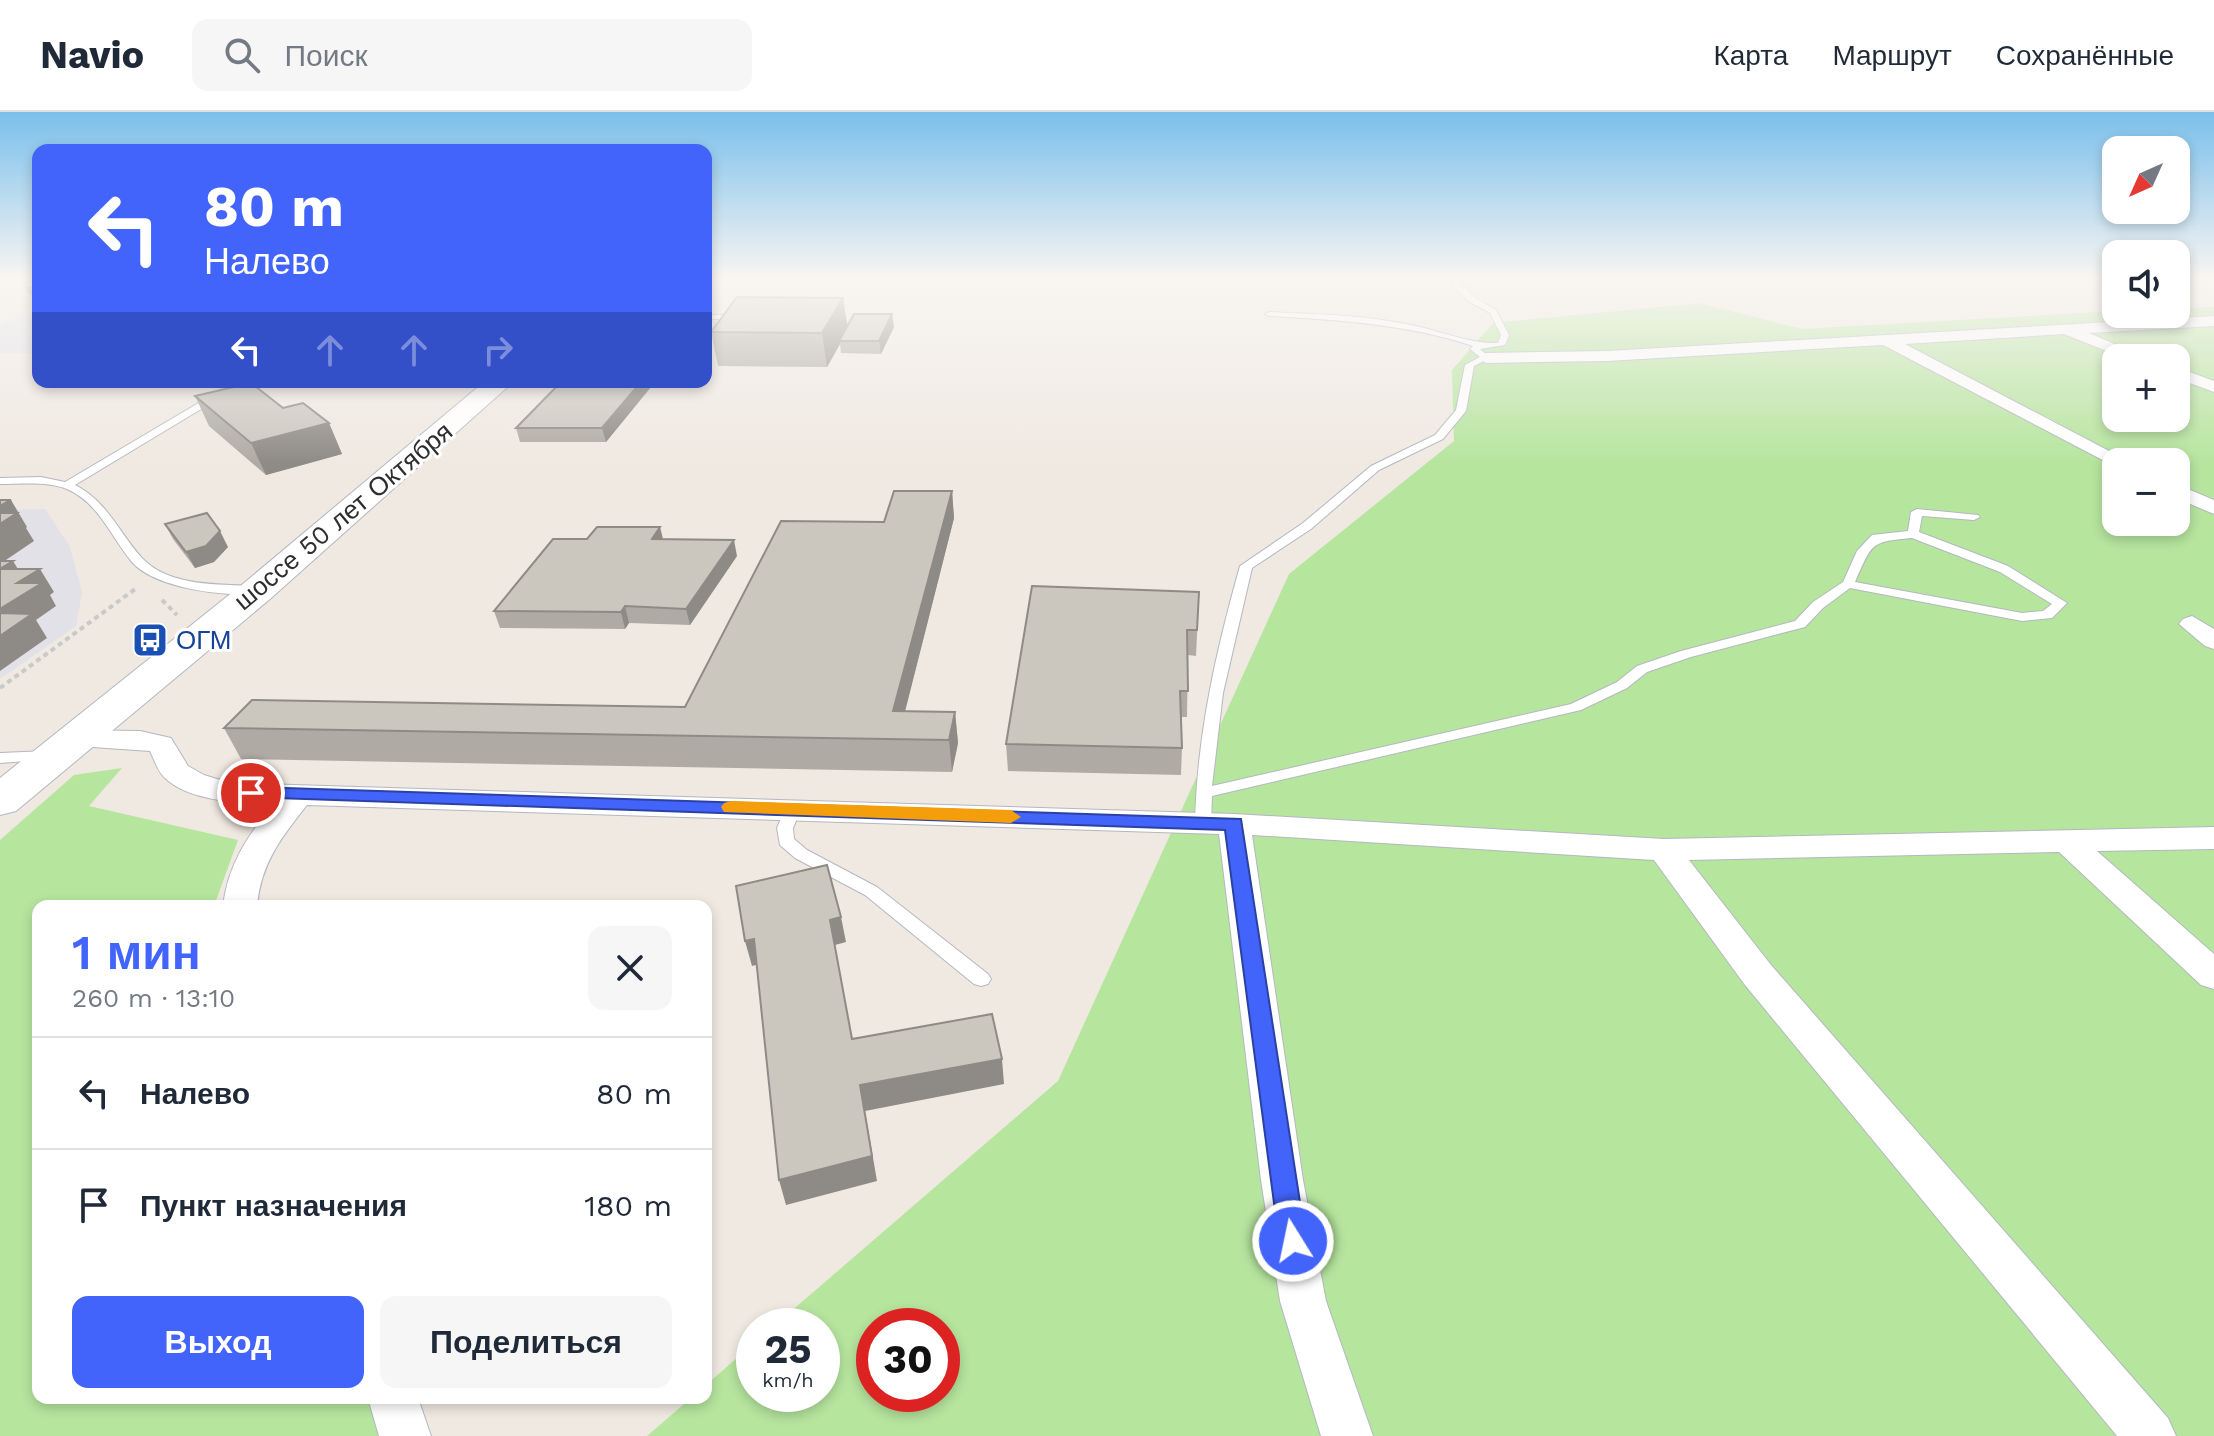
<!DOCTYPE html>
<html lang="ru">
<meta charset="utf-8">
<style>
:root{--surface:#fff;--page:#f6f6f7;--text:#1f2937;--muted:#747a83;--line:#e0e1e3;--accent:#4264fb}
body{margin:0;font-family:"Work Sans",sans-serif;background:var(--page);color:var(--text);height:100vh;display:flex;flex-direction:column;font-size:30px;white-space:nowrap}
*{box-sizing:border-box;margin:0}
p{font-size:26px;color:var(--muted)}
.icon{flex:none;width:44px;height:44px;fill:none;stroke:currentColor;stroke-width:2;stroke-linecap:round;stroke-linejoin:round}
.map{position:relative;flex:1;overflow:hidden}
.details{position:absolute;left:32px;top:788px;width:680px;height:504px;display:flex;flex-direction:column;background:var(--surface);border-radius:16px;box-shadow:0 4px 12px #0003}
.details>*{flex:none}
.banner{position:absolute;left:32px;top:32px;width:680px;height:244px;border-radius:16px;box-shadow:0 4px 12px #0003;background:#4264fb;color:#fff;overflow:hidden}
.needle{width:52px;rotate:225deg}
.tools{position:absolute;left:2102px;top:24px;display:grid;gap:16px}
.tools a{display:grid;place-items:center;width:88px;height:88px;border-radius:16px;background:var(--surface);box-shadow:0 4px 12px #0003;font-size:40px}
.speed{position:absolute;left:736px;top:1196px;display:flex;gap:16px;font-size:40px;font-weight:700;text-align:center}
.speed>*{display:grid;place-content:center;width:104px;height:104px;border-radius:50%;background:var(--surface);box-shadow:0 4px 12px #0003;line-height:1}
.speed small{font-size:20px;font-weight:400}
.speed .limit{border:12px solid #d22;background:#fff;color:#111}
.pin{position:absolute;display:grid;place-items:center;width:68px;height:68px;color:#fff;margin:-34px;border:4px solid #fff;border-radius:50%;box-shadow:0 2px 8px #0007}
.me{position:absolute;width:88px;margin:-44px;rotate:350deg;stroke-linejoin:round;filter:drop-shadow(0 0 6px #0008)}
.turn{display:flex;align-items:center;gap:28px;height:168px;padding:0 40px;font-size:36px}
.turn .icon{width:104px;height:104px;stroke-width:2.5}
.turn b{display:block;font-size:56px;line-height:68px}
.lanes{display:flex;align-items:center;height:76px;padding:0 40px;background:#0003;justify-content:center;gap:40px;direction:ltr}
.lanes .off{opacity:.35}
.round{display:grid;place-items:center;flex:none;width:84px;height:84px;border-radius:16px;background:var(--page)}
.summary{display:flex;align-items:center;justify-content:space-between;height:136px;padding:0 40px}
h1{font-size:48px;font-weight:600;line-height:60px;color:var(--accent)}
.primary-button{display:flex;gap:16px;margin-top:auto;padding:16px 40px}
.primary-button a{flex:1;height:92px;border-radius:16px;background:var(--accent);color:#fff;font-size:32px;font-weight:600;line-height:92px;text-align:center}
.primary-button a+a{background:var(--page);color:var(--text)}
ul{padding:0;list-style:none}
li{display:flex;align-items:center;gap:24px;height:112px;padding:0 40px;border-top:2px solid var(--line)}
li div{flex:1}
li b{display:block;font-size:30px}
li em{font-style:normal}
header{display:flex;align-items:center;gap:48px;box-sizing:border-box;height:112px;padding:0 40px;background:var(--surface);border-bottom:2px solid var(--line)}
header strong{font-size:38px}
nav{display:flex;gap:44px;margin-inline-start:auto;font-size:28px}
.search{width:560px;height:72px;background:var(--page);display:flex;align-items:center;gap:20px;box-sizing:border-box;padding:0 28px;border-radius:16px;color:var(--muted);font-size:30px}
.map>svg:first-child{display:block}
.industrial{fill:#e3e1e8}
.green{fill:#b6e59e;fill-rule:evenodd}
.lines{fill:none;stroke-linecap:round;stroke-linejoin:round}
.lane-casing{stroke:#b4b7c1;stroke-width:2}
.street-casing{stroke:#b4b7c1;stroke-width:2}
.secondary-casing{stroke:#b4b7c1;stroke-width:2}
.path{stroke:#c9c9c9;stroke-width:4;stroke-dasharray:5 4;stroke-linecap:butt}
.lane{fill:#fff;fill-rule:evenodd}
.street{fill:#fff;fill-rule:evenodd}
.secondary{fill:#fff;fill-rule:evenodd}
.wall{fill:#afaba4}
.shaded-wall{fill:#8e8b86}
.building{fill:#cbc7bf;stroke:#8e8b86;stroke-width:2}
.route{fill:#4264fb;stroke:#2b41a3;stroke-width:2}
.slow{fill:#f59e0b}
.labels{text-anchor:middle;stroke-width:6;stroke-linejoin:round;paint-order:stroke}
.street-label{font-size:26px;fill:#2e2e2e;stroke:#fff}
.transit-label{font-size:26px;fill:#164399;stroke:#fff;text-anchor:start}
</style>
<header>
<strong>Navio</strong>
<div class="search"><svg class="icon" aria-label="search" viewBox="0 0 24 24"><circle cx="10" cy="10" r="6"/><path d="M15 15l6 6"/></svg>Поиск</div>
<nav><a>Карта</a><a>Маршрут</a><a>Сохранённые</a></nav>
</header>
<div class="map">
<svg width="2214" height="1324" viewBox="0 0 2214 1324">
<rect width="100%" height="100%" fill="#efe9e1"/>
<path class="industrial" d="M38 195V241H0V213Z
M45 397 70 435 82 481 76 514 0 567V398Z"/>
<path class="green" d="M1700 191 1802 217 2116 199V202H2176V196L2214 195V1324H647L691 1286H706V1273L754 1231V1282H822V1214H774L1058 969 1289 462 1454 329 1452 258 1493 211ZM2116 246H2176V306H2116ZM2116 350H2176V410H2116ZM874 1214H942V1282H874Z
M122 656 89 694 238 728 214 794H38V1286H369L378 1324H0V728L74 663Z"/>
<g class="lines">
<defs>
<path id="lane" d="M1452 168H1458L1474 185 1496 198 1509 223 1505 233 1480 237 1490 246 1474 254 1466 299 1443 327 1379 358 1311 417 1252 456 1223 581 1212 674 1571 592 1617 570 1637 554 1681 539 1795 509 1813 490 1843 470 1857 439 1872 423 1908 419 1911 400 1917 397 1978 403 1980 405 1974 408 1922 404 1919 420 2008 454 2067 491 2052 506 2022 509 1850 476 1823 496 1805 515 1691 545 1647 560 1627 576 1581 598 1212 684 1211 711 1209 715H1197L1195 711C1197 623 1216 539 1240 454L1303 411 1371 354 1435 323 1456 298 1465 253 1480 245 1470 237 1473 234C1407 212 1338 208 1269 204L1265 202 1269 200C1315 202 1361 203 1406 212 1436 217 1468 232 1498 231L1501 223 1490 201 1468 189 1452 172ZM1912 426 2000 460 2052 492 2043 499 2022 501 1855 470C1873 431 1869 430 1912 426Z
M706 203H740L744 205 740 207H706Z
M234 270H246L75 373C108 390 119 421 142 446 169 475 219 472 255 474L261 478 260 481C227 486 154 476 132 450 111 425 99 391 67 377 47 369 21 372 0 372V366L41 365 65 370Z
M48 639 56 644 54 647 0 651V641Z
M793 692 801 697 793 716 794 727 807 738 877 775 988 862 991 867 988 872 981 874 974 872 865 783 795 746 780 733 777 716 787 693Z"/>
<path id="street" d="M2214 204V214L2089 221 2147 246H2124L2064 222 1905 232 2130 350H2116V355L1883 233 1607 249 1486 251 1478 246 1486 241 1607 239Z
M2176 255 2214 269V280L2176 266Z
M2176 372 2214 388V402L2176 386Z
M2192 504 2214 517V537L2205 534 2179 512 2183 507Z
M74 618 140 619 171 626 188 654 204 663 230 671 1234 702 1664 727 2214 715V737L2097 739 2214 842V877L2201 873 2059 740 1689 748 1771 853 2168 1306 2176 1324H2117L1745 873 1654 748 1252 723 1303 1068 1326 1189 1373 1324H1321L1280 1189 1261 1068 1219 722 307 693C281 726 261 751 257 794H223C228 752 248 723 274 692 242 691 190 690 165 666 158 660 154 647 150 639L64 633 60 627 64 621Z
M368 1286H418L431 1324H379Z"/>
<path id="secondary" d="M484 270H513L270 487 16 699 0 703V666L244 471Z"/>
</defs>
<use href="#lane" class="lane-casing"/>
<use href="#street" class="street-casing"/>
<use href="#secondary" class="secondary-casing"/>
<path class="path" d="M162 488 177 503
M0 576 138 475"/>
<use href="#lane" class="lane"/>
<use href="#street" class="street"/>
<use href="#secondary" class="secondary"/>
</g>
<path class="wall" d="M38 176V192L34 190 28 179Z
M843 186 847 215 892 202 894 215 881 242 841 241 840 232 827 255 718 254 711 220Z
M561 270H655L606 330H520L516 316Z
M195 284 283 296 329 311 342 342 266 363 209 314Z
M952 379 954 406 905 599 955 600 958 631 952 660 241 647 224 616 685 595 884 410Z
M165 412 228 435 214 450 195 456 173 427Z
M663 427 737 444 690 513 629 511 625 517 500 516 494 499Z
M1199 480 1196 544 1188 543 1187 605H1181L1182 636 1181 663 1008 659 1006 632Z"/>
<path class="shaded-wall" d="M843 186 848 218 839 229 840 232 827 255 822 221Z
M892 202 894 215 881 242 879 229Z
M641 270H655L606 330 602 316Z
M329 311 342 342 266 363 251 331Z
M952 379 954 406 898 627 893 599Z
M11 388 27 415 26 416 34 429 0 452V394Z
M660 415 664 431 652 427Z
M220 419 228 435 214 450 195 456 186 440Z
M734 428 737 444 690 513 686 497Z
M13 449 24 467 40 457 54 480 50 483 56 494 36 508 47 526 0 559V457Z
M625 494 629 511 625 517 621 500Z
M955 600 958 631 952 660 949 628Z
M841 805 846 830 835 833 830 808Z
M754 827 760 852 752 854 745 829Z
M1002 947 1004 972 865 999 877 1069 786 1093 779 1068 860 973Z"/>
<path class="building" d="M28 176H38V182L28 179Z
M737 185 843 186 822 221 711 220Z
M854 202H892L879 229H839Z
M561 270H641L602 316H516Z
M251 271 283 296 303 291 329 311 251 331 195 284Z
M894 379H952L893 599 955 600 949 628 224 616 252 588 685 595 781 409 884 410Z
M0 388H11L0 394Z
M0 401H17L0 412Z
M207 401 220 419 206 434 186 440 165 412Z
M597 415H660L652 427 734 428 686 497 625 494 621 500 494 499 553 427H587Z
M0 449H13L0 457Z
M0 457H40L17 471H42L0 497Z
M1032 474 1199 480 1197 518H1187L1188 579H1180L1182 636 1006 632Z
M0 501 32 502 0 524Z
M827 753 841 805 830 808 852 927 992 902 1002 947 860 973 872 1044 779 1068 754 827 745 829 736 774Z"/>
<linearGradient id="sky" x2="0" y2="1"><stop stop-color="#7abfeb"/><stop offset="0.47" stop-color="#f8f5f2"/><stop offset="1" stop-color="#f8f5f2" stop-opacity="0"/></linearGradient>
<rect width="2214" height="352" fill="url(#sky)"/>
<path class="route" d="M251 675 1241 707 1306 1129 1302 1137 1293 1141 1283 1137 1279 1129 1225 718 245 685 242 681 245 677Z"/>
<path class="slow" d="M731 689 1011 698 1021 705 1011 711 724 700 721 695 724 691Z"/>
<defs>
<symbol id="bus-square" viewBox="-11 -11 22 22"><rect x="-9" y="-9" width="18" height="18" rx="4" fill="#1a4fb4" stroke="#fff"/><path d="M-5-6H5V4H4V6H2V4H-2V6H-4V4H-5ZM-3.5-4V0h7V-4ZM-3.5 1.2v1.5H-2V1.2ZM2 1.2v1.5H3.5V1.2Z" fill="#fff"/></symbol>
</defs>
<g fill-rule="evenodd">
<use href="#bus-square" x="130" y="508" width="40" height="40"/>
</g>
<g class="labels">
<g class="street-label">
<text transform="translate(343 404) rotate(-40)" y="9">шоссе 50 лет Октября</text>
</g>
<g class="transit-label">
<text x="176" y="537">ОГМ</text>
</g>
</g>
</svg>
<div class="tools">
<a><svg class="needle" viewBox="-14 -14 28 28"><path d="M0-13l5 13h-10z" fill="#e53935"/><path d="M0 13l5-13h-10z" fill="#747a83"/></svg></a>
<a><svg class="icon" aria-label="sound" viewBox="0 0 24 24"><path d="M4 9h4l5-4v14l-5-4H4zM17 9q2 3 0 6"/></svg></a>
<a>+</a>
<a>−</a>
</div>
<div class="speed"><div>25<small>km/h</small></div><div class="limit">30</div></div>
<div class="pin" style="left:251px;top:681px;background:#d93025"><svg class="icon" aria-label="arrive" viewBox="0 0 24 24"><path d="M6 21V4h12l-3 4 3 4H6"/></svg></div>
<svg class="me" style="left:1293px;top:1129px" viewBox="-20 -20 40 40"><circle r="17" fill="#4264fb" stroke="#fff" stroke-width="3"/><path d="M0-11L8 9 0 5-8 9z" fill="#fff"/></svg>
<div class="banner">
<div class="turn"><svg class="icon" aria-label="left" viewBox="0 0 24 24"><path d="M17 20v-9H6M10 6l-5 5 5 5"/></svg><div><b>80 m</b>Налево</div></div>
<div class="lanes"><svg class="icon" aria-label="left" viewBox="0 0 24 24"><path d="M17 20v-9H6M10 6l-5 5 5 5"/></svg><svg class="icon off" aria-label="ahead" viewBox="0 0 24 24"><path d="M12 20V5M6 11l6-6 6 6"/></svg><svg class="icon off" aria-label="ahead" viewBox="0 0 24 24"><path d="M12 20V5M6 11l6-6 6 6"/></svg><svg class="icon off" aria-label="right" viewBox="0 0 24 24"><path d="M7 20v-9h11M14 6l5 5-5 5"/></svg></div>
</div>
<section class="details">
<div class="summary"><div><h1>1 мин</h1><p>260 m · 13:10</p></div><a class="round"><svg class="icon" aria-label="close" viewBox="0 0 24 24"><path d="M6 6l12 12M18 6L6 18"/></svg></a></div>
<ul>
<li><svg class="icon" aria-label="left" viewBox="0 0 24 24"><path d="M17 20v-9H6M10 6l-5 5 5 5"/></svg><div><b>Налево</b></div><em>80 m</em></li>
<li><svg class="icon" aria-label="arrive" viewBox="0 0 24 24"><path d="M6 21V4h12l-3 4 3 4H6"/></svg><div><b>Пункт назначения</b></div><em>180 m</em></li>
</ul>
<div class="primary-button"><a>Выход</a><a>Поделиться</a></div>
</section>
</div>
